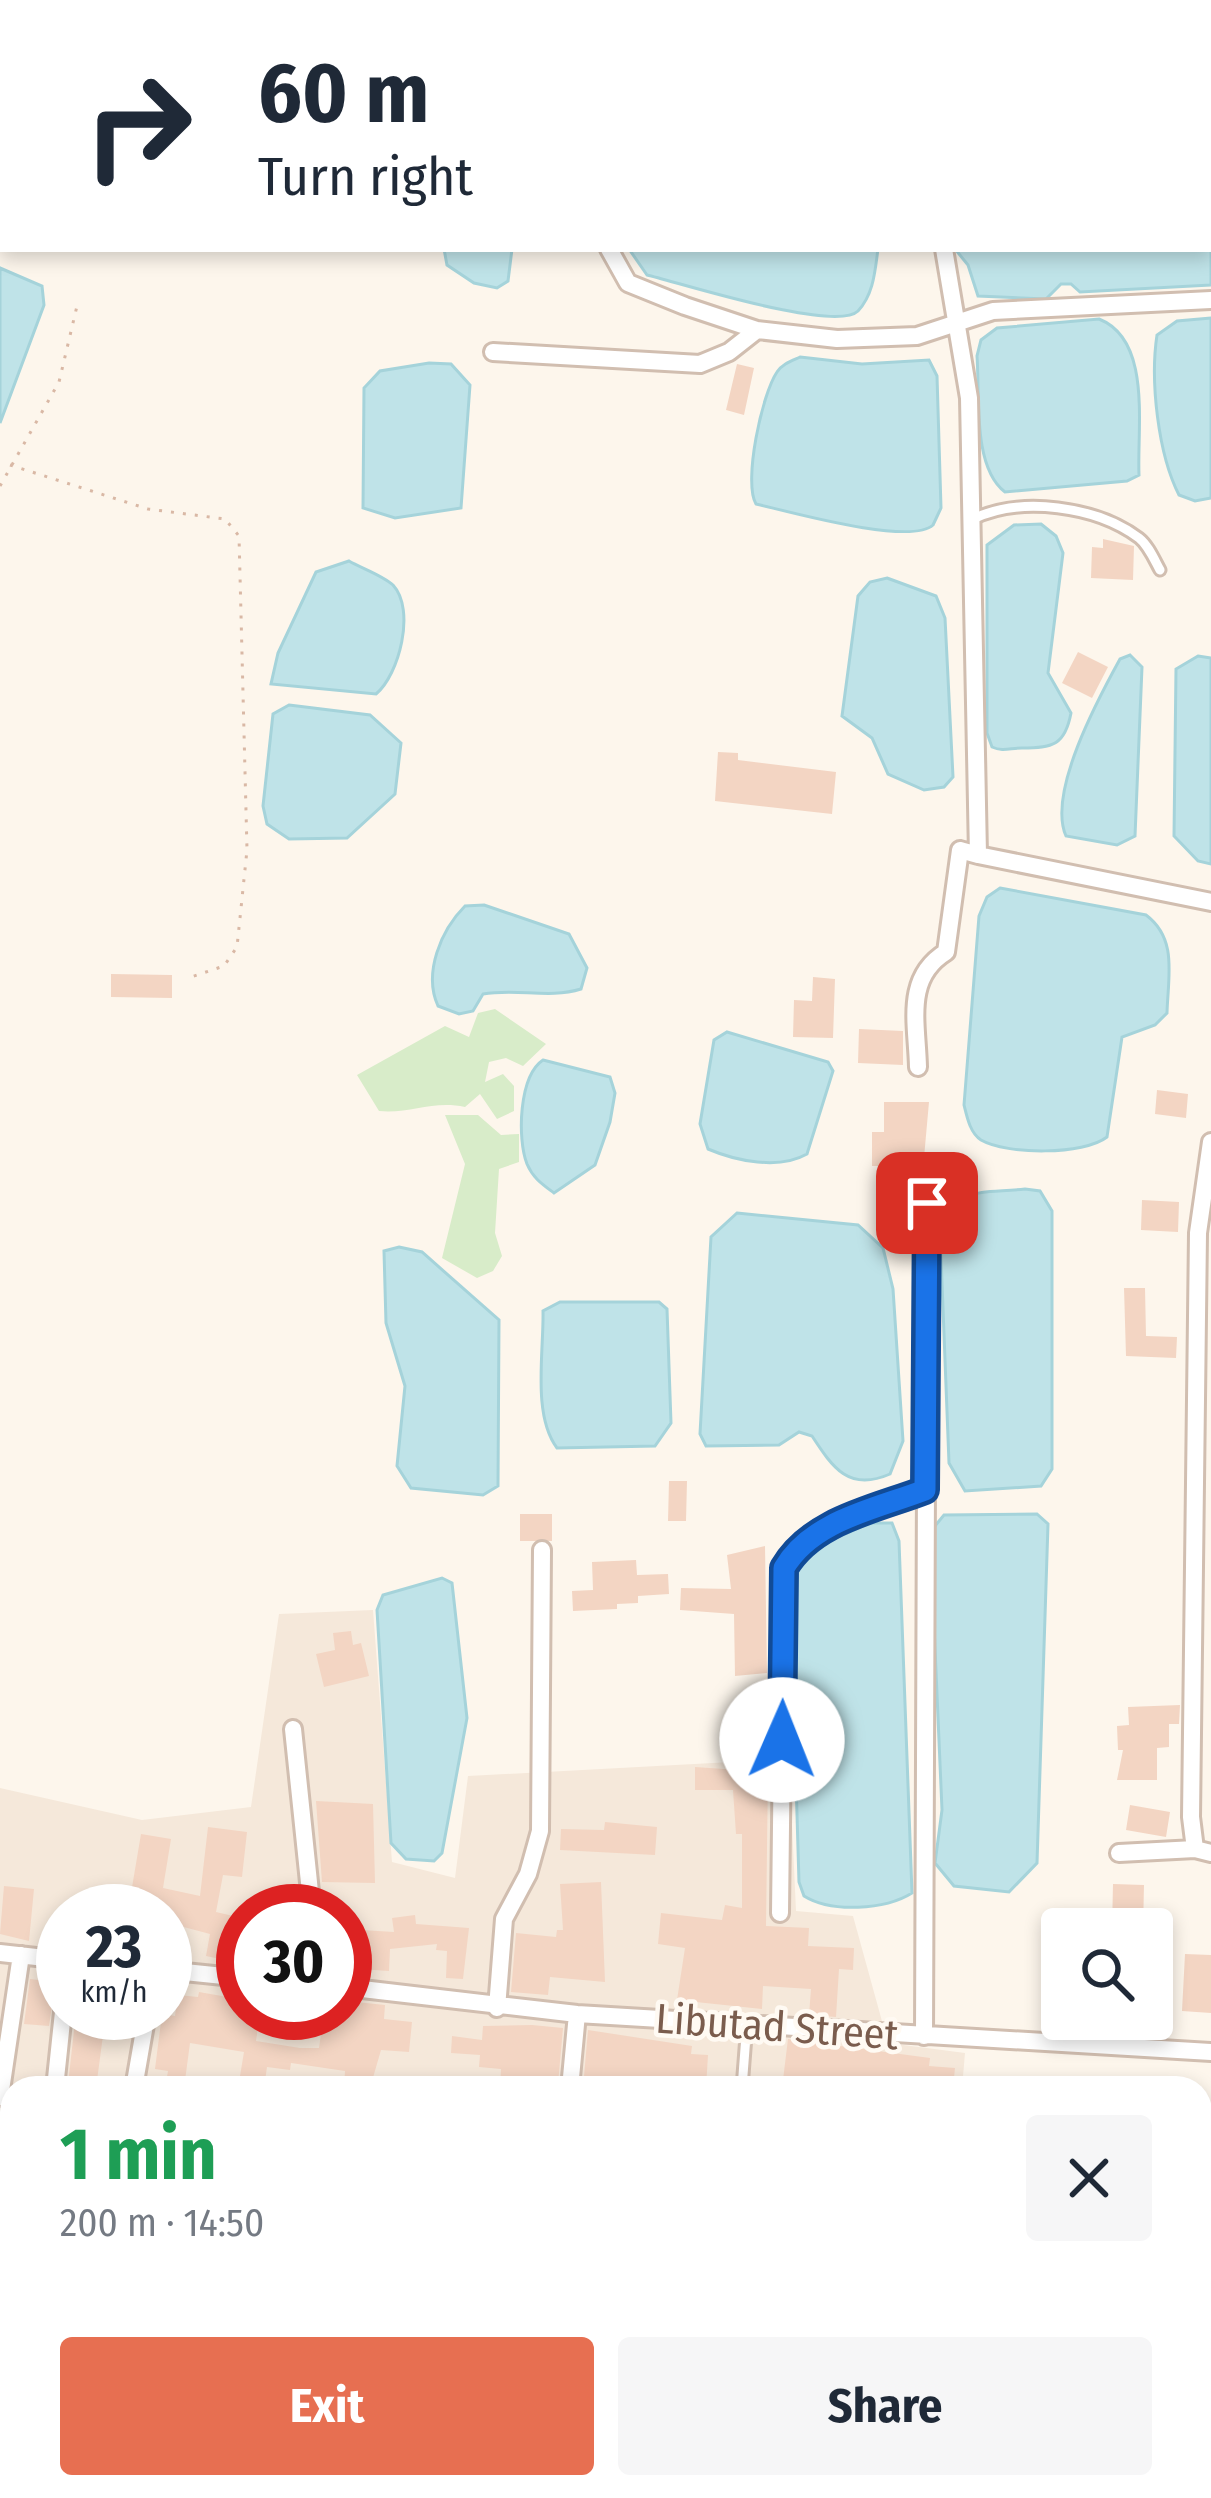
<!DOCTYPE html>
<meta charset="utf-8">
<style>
:root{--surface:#fff;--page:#f6f6f7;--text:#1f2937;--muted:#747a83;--accent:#e76f51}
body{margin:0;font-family:"Fira Sans Condensed",sans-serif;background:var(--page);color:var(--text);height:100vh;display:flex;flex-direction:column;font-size:45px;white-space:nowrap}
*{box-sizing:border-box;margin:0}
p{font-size:39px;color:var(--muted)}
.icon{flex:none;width:66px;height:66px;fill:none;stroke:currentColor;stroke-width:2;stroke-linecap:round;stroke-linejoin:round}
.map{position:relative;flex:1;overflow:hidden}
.panel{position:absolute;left:0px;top:2076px;width:1212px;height:423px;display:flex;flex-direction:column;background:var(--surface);border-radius:36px 36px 0 0;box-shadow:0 6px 18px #0003}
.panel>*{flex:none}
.guide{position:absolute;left:0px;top:0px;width:1212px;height:252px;box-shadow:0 6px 18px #0003;background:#fff;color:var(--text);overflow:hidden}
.controls{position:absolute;left:1041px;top:1908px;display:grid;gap:24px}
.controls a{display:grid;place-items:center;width:132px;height:132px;border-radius:12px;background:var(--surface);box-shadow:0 6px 18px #0003;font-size:60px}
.speed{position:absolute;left:36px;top:1884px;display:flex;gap:24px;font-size:60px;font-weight:700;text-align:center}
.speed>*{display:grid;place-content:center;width:156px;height:156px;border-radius:50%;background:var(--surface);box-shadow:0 6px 18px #0003;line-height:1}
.speed small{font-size:30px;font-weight:400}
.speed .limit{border:18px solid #d22;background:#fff;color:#111}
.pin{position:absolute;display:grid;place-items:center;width:102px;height:102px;color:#fff;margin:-51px;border-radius:24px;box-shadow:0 6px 18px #0006}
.me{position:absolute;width:132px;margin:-66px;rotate:1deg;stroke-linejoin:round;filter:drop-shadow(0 0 9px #0008)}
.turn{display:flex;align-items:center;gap:42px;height:252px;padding:0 60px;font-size:54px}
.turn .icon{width:156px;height:156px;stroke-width:2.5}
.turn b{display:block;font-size:84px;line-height:102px}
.round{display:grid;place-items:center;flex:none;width:126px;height:126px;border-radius:12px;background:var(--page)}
.summary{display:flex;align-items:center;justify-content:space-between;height:204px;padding:0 60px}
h1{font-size:72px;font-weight:700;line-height:90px;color:#1e9e55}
.cta{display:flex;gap:24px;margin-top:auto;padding:24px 60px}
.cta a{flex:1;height:138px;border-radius:12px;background:var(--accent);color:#fff;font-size:48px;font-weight:700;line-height:138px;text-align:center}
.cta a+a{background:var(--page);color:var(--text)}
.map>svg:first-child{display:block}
.residential{fill:#f5e8da;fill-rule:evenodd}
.green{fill:#d8ecc9}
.water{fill:#bfe3e8;stroke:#a5d3da;stroke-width:3}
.building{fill:#f3d5c3}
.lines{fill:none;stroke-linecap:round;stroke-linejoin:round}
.lane-casing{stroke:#d1beb0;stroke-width:15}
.street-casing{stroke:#d1beb0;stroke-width:22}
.path{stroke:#d9b8a5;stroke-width:3;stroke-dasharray:3 9;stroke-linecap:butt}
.lane{stroke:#fff;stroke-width:9}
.street{stroke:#fff;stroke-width:16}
.route-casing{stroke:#114b97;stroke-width:30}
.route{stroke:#1a73e8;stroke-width:21}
.labels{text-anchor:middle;stroke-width:9;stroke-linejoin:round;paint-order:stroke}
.street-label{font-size:42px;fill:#7a5c4d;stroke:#fffaf3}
</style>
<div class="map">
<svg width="1211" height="2498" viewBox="0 0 1211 2498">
<rect width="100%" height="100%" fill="#fdf6ec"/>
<path class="residential" d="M373 1610 392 1862 455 1878 468 1776 789 1759 796 1911 853 1916 888 2043 965 2053 962 2088H12V2172L0 2170V1788L142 1820 251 1807 279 1614ZM63 1911H165V2013H63ZM243 1911H345V2013H243Z"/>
<path class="green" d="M495 1009 546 1044 523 1066 506 1058 489 1062 485 1082 503 1074 514 1086V1111L497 1119 480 1094 465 1107C433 1100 410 1114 379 1111L357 1075 445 1026 469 1037 478 1013Z
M445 1115H478L501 1135 519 1134V1162L499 1169 495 1233 502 1256 493 1271 477 1278 442 1258 465 1164Z"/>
<path class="water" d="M1211 202V285L1080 292 1071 284H1061L1046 299 978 296 968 265 955 249H1209Z
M444 249H512L508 281 497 288 474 283 447 265Z
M629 249H878C875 270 874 294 858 311 836 333 681 283 647 275Z
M0 268 42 286 44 305 0 423Z
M1211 318V498L1195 501 1179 495C1158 454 1150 381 1157 335L1177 321Z
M1099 319C1152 340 1137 426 1139 475L1127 481 1005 492C972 467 980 394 977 356L981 340 997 328Z
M800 357 862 364 929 360 937 376 941 508C940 510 934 523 933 525 910 546 787 511 756 504 743 482 762 394 777 372 782 364 791 361 800 357Z
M429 363 451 364 470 385 461 508 395 518 363 508 364 388 380 371Z
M1041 524 1056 536 1063 553 1048 673 1071 713C1065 745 1053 748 1022 748 1010 748 1003 752 992 747L987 733V545L1014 525Z
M349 561C361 568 382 575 393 585 416 610 399 675 376 694L271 684 278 653 316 572Z
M887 578 936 596 945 618 953 777 944 787 924 790 888 774 872 738 842 716 858 596 870 582Z
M1130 655 1142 667 1135 836 1117 845 1066 836C1047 793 1098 699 1120 659Z
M1198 656 1211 658V864L1198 861 1174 836 1176 669Z
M289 705 370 715 401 743 395 794 347 838 289 839 267 824 263 806 273 714Z
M1000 888 1146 915C1178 939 1168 976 1167 1013L1155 1025 1122 1037 1107 1137C1084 1155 1007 1155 981 1140 970 1133 967 1117 964 1105L979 916 987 897Z
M484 905 569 934 587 968 581 989C549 999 517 988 483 994L473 1011 459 1014 438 1006C423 973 441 930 465 906Z
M727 1032 828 1062 833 1071 807 1154C779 1170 736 1161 708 1149L700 1124 714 1040Z
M543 1060 610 1077 615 1093 610 1122 595 1165 554 1193C542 1184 533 1178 527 1164 517 1138 519 1076 543 1060Z
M1025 1189 1040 1191 1052 1211V1469L1041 1486 965 1491 949 1463 940 1231C956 1185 982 1194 1025 1189Z
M737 1213 858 1225 883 1248 893 1289 903 1441 890 1474C849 1492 833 1468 812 1436L799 1432 779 1445 706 1446 700 1434 711 1237Z
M399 1247 422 1252 499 1320 498 1486 483 1495 411 1488 397 1466 405 1386 386 1323 384 1251Z
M560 1302H659L667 1309 671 1423 655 1446 557 1448C532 1415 544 1351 543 1311Z
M1037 1514 1048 1524 1037 1863 1009 1892 954 1886 935 1863 942 1810 930 1532 944 1515Z
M870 1523H892L899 1541 912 1893C885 1910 831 1913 804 1896L799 1882 790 1577 800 1554Z
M442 1578 452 1583 467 1718 442 1853 434 1861 406 1859 391 1843 377 1610 383 1595Z
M0 2305 12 2306 11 2452 0 2451Z"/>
<path class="building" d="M737 364 754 368 744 415 726 410Z
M1103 539 1134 546 1133 580 1091 578 1092 547 1103 548Z
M1078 652 1108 667 1092 698 1062 683Z
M718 752 738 753V760L836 772 832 814 715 801Z
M111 974 172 975V998L111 997Z
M813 977 835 979 833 1038 793 1037 794 1000 812 1001Z
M859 1029 903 1031V1065L858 1063Z
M1157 1090 1188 1094 1186 1118 1155 1114Z
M884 1102H929L921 1191 886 1190V1166H872V1132H884Z
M1142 1200 1179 1202 1178 1232 1141 1230Z
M1124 1288H1145L1146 1336 1177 1337 1176 1358 1126 1356Z
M669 1481H687L686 1521H668Z
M520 1514H552V1541H520Z
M765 1546 767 1673 735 1676 734 1614 680 1610 681 1588 731 1589 727 1555Z
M636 1560 637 1575 668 1574 669 1594 638 1596V1603L617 1604V1609L573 1611 572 1591 593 1590 592 1562Z
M351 1631 353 1645 361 1643 369 1676 324 1687 316 1654 335 1650 333 1633Z
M1180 1705 1179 1724H1169V1747L1157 1748V1780H1117L1123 1750H1118L1117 1726 1129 1725 1128 1707Z
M695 1767 768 1772 766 1926 809 1928 808 1946 854 1948 853 1970 839 1969 836 2017 809 2015 811 1989 763 1986 762 2009 677 2000 685 1948 658 1944 661 1913 722 1920 725 1905 742 1908V1834H736L733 1790H695Z
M316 1801 373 1804 375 1883 322 1882Z
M1130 1805 1170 1812 1166 1837 1126 1830Z
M605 1822 657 1827 655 1855 560 1850 561 1829 604 1830Z
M208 1827 247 1832 242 1877 223 1875 216 1912 242 1918 234 1962 206 1956 210 1934 165 1922V1911H128L141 1834 171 1839 163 1888 200 1896Z
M601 1882 605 1982 550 1977 548 1995 511 1992 516 1933 556 1937 557 1930H563L560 1884Z
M1113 1884 1144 1885 1143 1929H1112Z
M4 1886 34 1889 29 1941 0 1934Z
M415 1915 416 1924 469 1928 463 1979 446 1978 447 1951 436 1950 437 1944 390 1949 389 1971 345 1968V1929L394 1932 392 1918Z
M1185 1954 1211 1955V2013L1182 2011Z
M30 1979 63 1983 62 2000 52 2006 49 2026 24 2024Z
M199 1992 233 1998 231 2008 260 2013 256 2041 300 2048H319L324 2013H345V2008L356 2009V2002L385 2005 384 2019 412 2022 409 2052 381 2050 370 2088H344L345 2071 291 2063 290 2070 267 2067 264 2088H238L244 2052 190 2043 184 2088H165L168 2071 155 2069 162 2014 175 2016 178 1995 198 1997Z
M76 2013H106L96 2088 68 2084Z
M532 2025 563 2028 558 2084 523 2081V2088H500L501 2069 479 2067 480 2055 451 2053 452 2036 482 2040 483 2026Z
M588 2030 692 2046 691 2054 708 2055 706 2088H583Z
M788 2039 930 2058 929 2066 955 2068 953 2088H782Z"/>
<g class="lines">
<defs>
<path id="lane" d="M973 519C1021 496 1096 506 1139 538 1148 545 1154 559 1160 570
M742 2088 747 2023"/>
<path id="street" d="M936 0V3
M556 3 557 0
M805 3 806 0
M609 249 628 283 685 306 757 330 837 339 917 336 993 311 1211 300
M944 249 969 398 978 855 1211 902
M493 352 700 364 729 352 757 330
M918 1067C917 1023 904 978 946 952L960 850 978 855
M1211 1142 1198 1233 1191 1817 1195 1849 1211 1853
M293 1729 312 1911
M1119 1853 1195 1849
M780 1913 784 1568C812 1520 875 1509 925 1490
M0 1953 63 1960
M165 1970 243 1978
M345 1987 577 2014 1211 2052
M497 2008 504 1919 528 1874 540 1831 542 1550
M924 2036 927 1203
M55 2088 63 2012
M134 2088 147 2013
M570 2088 577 2014
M0 2097 21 1955
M467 2498 468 2487
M705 2498 707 2487"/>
</defs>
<use href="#lane" class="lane-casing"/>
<use href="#street" class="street-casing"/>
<path class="path" d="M1209 71H1211
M1209 190H1211
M10 465 148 509 225 519 239 536 247 850 237 947 224 966 191 977
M0 486 59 382 77 306
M0 2297 12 2298
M0 2471 12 2472
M48 2487 51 2498
M172 2487 241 2495
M241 2498V2487
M915 2498 916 2487"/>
<use href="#lane" class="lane"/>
<use href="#street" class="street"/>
</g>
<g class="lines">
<defs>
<path id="route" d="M782 1740 784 1568C812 1520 876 1509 925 1490L927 1203"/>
</defs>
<use href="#route" class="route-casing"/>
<use href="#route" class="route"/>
</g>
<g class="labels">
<g class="street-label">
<text transform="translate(777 2026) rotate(4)" y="15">Libutad Street</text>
</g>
</g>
</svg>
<div class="controls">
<a><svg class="icon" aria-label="search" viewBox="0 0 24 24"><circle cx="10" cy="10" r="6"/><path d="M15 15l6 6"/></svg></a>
</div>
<div class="speed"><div>23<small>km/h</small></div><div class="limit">30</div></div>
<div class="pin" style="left:927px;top:1203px;background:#d93025"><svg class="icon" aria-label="arrive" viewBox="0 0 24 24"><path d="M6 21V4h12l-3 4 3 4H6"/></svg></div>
<svg class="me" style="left:782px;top:1740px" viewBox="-20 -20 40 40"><circle r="19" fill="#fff"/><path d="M0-13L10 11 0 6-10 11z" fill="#1a73e8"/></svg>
<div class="guide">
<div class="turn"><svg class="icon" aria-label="right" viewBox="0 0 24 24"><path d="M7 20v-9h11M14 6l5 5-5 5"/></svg><div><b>60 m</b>Turn right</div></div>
</div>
<section class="panel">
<div class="summary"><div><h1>1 min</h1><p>200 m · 14:50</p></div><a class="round"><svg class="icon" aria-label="close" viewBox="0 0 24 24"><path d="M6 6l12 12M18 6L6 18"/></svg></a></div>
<div class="cta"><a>Exit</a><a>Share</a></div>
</section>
</div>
